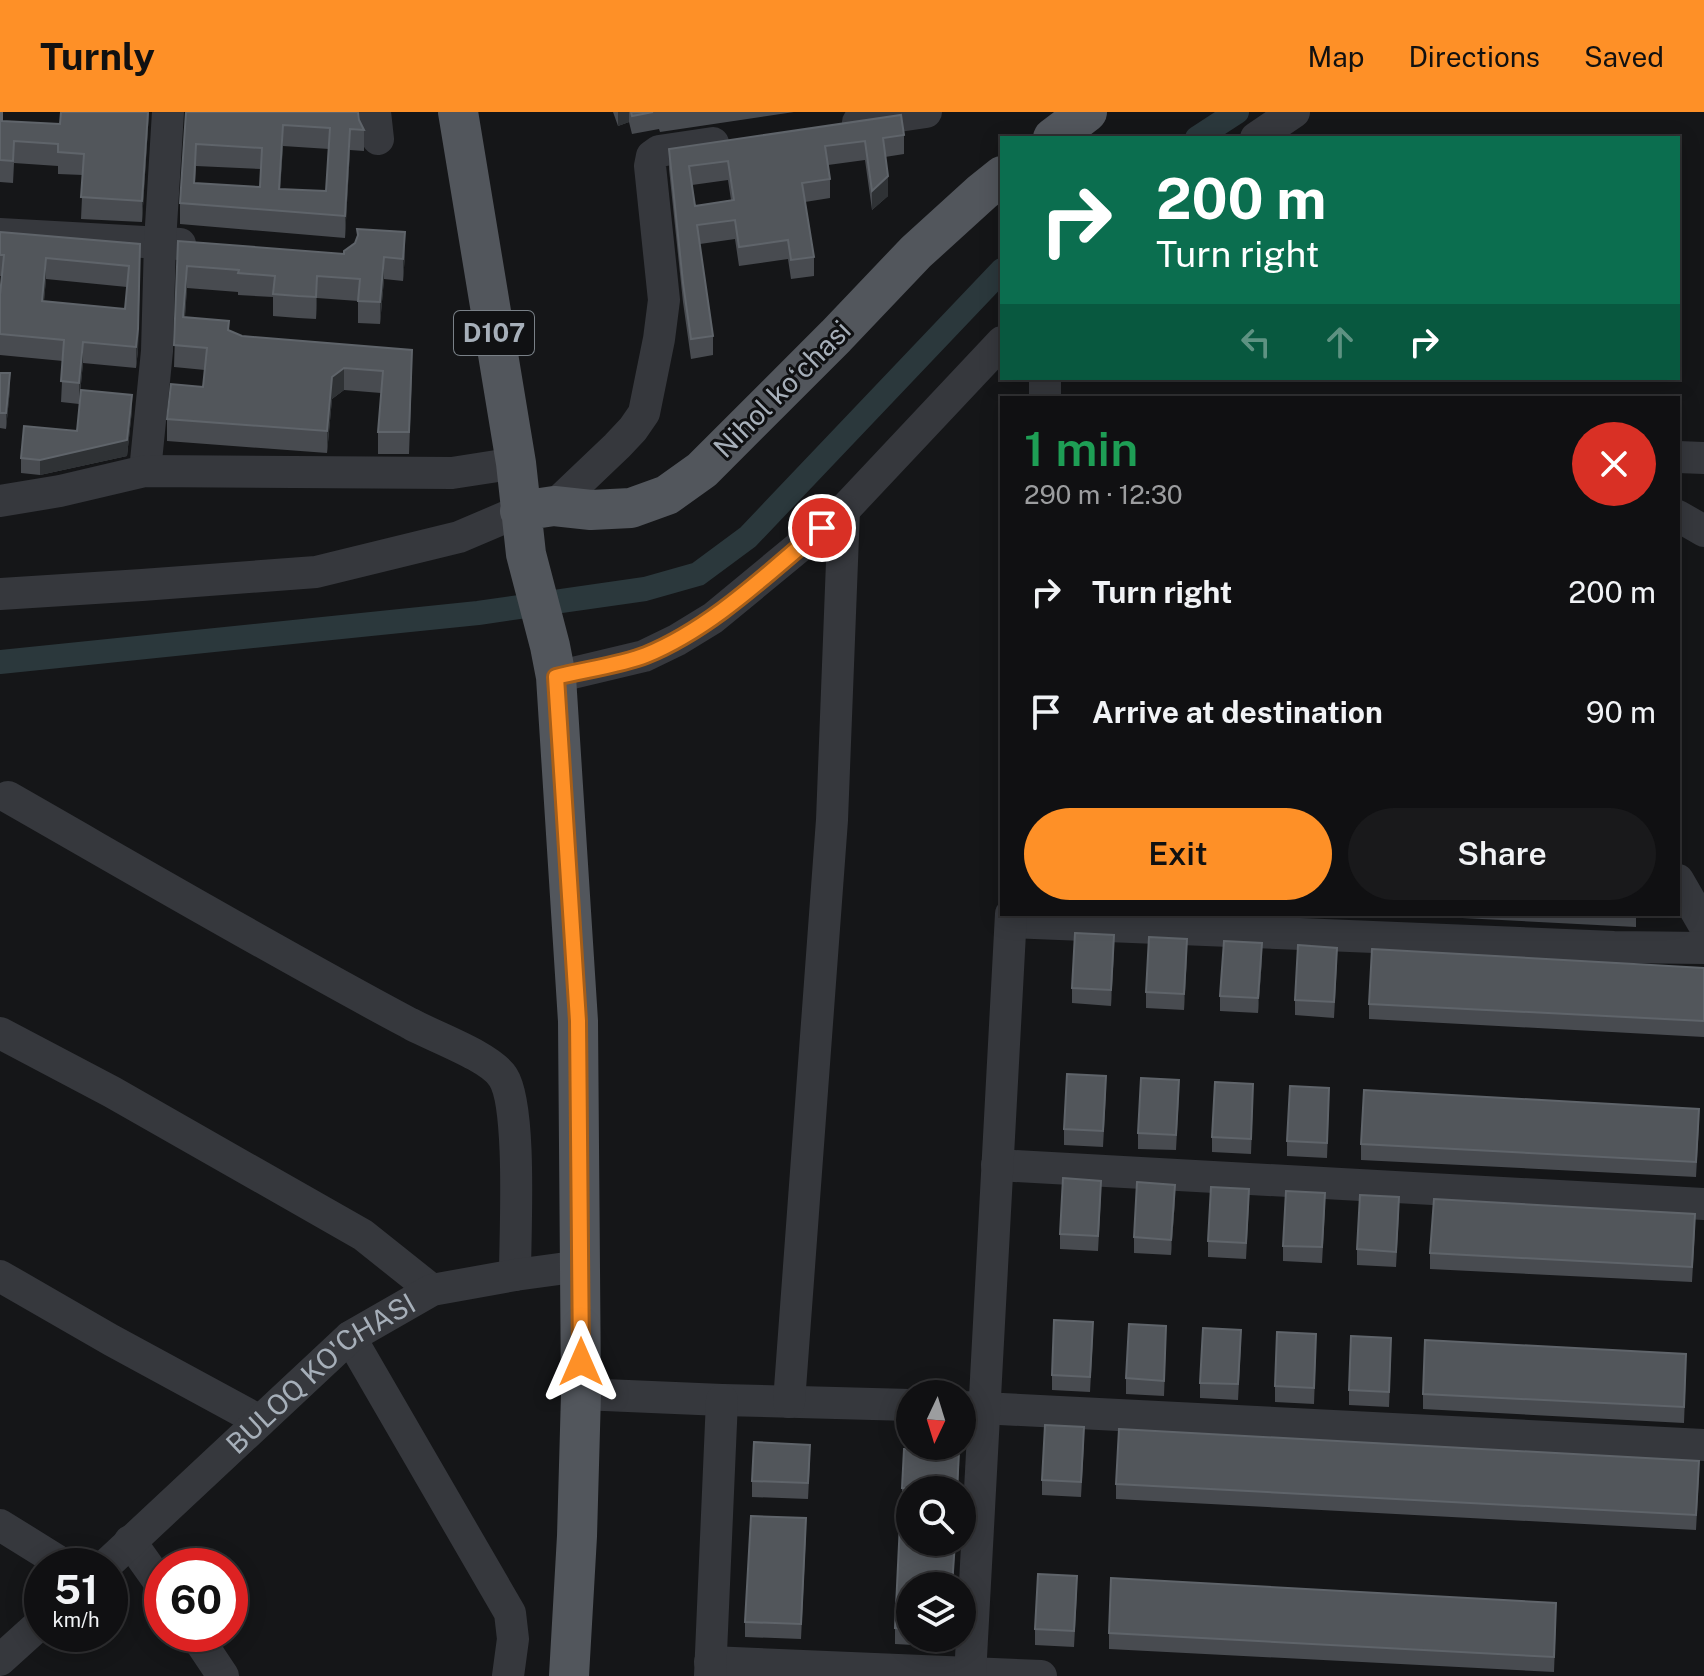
<!DOCTYPE html>
<meta charset="utf-8">
<style>
:root{--surface:#101012;--page:#19191b;--text:#f1f3f6;--muted:#9c9d9f;--line:#303032;--accent:#fe9027}
body{margin:0;font-family:"Public Sans",sans-serif;background:var(--page);color:var(--text);height:100vh;display:flex;flex-direction:column;font-size:30px;white-space:nowrap}
*{box-sizing:border-box;margin:0}
p{font-size:26px;color:var(--muted)}
.icon{flex:none;width:44px;height:44px;fill:none;stroke:currentColor;stroke-width:2;stroke-linecap:round;stroke-linejoin:round}
.map{position:relative;flex:1;overflow:hidden}
.details{position:absolute;left:1000px;top:284px;width:680px;height:520px;display:flex;flex-direction:column;background:var(--surface);border-radius:0px;box-shadow:0 4px 20px #0003,0 0 0 2px var(--line)}
.details>*{flex:none}
.guide{position:absolute;left:1000px;top:24px;width:680px;height:244px;border-radius:0px;box-shadow:0 4px 20px #0003,0 0 0 2px var(--line);background:#0b6e4f;color:#fff;overflow:hidden}
.needle{width:52px;rotate:184deg}
.tools{position:absolute;left:896px;top:1268px;display:grid;gap:16px}
.tools a{display:grid;place-items:center;width:80px;height:80px;border-radius:50%;background:var(--surface);box-shadow:0 4px 20px #0003,0 0 0 2px var(--line);font-size:40px}
.speed{position:absolute;left:24px;top:1436px;display:flex;gap:16px;font-size:40px;font-weight:700;text-align:center}
.speed>*{display:grid;place-content:center;width:104px;height:104px;border-radius:50%;background:var(--surface);box-shadow:0 4px 20px #0003,0 0 0 2px var(--line);line-height:1}
.speed small{font-size:20px;font-weight:400}
.speed .limit{border:12px solid #d22;background:#fff;color:#111}
.pin{position:absolute;display:grid;place-items:center;width:68px;height:68px;color:#fff;margin:-34px;border:4px solid #fff;border-radius:50%;box-shadow:0 2px 8px #0007}
.me{position:absolute;width:88px;margin:-44px;rotate:0deg;stroke-linejoin:round;filter:drop-shadow(0 0 6px #0008)}
.turn{display:flex;align-items:center;gap:28px;height:168px;padding:0 24px;font-size:36px}
.turn .icon{width:104px;height:104px;stroke-width:2.5}
.turn b{display:block;font-size:56px;line-height:68px}
.lanes{display:flex;align-items:center;height:76px;padding:0 24px;background:#0003;justify-content:center;gap:40px;direction:ltr}
.lanes .off{opacity:.35}
.round{display:grid;place-items:center;flex:none;width:84px;height:84px;border-radius:42px;background:var(--page)}
.summary{display:flex;align-items:center;justify-content:space-between;height:136px;padding:0 24px}
h1{font-size:48px;font-weight:600;line-height:60px;color:#1e9e55}
.primary-button{display:flex;gap:16px;margin-top:auto;padding:16px 24px}
.primary-button a{flex:1;height:92px;border-radius:48px;background:var(--accent);color:#111;font-size:32px;font-weight:600;line-height:92px;text-align:center}
.primary-button a+a{background:var(--page);color:var(--text)}
ul{padding:0;list-style:none}
li{display:flex;align-items:center;gap:24px;height:120px;padding:0 24px}
li div{flex:1}
li b{display:block;font-size:30px}
li em{font-style:normal}
header{display:flex;align-items:center;gap:48px;box-sizing:border-box;height:112px;padding:0 40px;background:var(--accent);color:#111}
header strong{font-size:38px}
nav{display:flex;gap:44px;margin-inline-start:auto;font-size:28px}
.map>svg:first-child{display:block}
.lines{fill:none;stroke-linecap:round;stroke-linejoin:round}
.canal{stroke:#2b383c;stroke-width:24}
.minor{stroke:#36383d;stroke-width:32}
.major{stroke:#52565c;stroke-width:40}
.wall{fill:#484b50;fill-rule:evenodd}
.shaded-wall{fill:#2f3235}
.building{fill:#52565b;stroke:#5f646a;stroke-width:2;fill-rule:evenodd}
.route-casing{stroke:#a55e19;stroke-width:20}
.route{stroke:#fe9027;stroke-width:14}
.labels{text-anchor:middle;stroke-width:6;stroke-linejoin:round;paint-order:stroke}
.shield{fill:#101113;stroke:#798087;stroke-width:2}
.shield-label{font-size:26px;font-weight:bold;fill:#a6afb9}
.street-label{font-size:28px;fill:#a6afb9;stroke:#101113}
</style>
<header>
<strong>Turnly</strong>
<nav><a>Map</a><a>Directions</a><a>Saved</a></nav>
</header>
<div class="map">
<svg width="1704" height="1564" viewBox="0 0 1704 1564">
<rect width="100%" height="100%" fill="#151618"/>
<g class="lines">
<path class="canal" d="M1197 26 1237 0
M0 550 478 501 645 477 698 462 748 425 1002 158"/>
<g class="minor">
<path d="M375 0 378 27"/>
<path d="M858 10 926 0"/>
<path d="M1256 26 1294 0"/>
<path d="M0 122 180 132"/>
<path d="M1045 266V286"/>
<path d="M1678 345 1704 346"/>
<path d="M145 359 157 239 160 130 168 0"/>
<path d="M0 389 60 379 145 359 452 361 516 351"/>
<path d="M554 394 617 334 633 317 644 301 659 227 664 188 650 54 652 44 659 39 713 31"/>
<path d="M1678 404 1704 419"/>
<path d="M0 482 142 473 316 460 459 425 520 399"/>
<path d="M556 565 644 544 677 528 713 506 844 398 1002 230"/>
<path d="M8 685C141 761 274 839 409 911 432 924 490 944 503 965 522 994 515 1123 515 1163"/>
<path d="M1678 768 1704 813"/>
<path d="M1011 810 1614 835 1704 836"/>
<path d="M0 921 112 980 363 1123 432 1178"/>
<path d="M997 1053 1704 1092"/>
<path d="M0 1164 111 1228 260 1309"/>
<path d="M350 1225 510 1501 513 1527 508 1564"/>
<path d="M581 1282 722 1288 910 1293"/>
<path d="M789 1290 832 708 844 398"/>
<path d="M962 1295 1704 1333"/>
<path d="M0 1413 66 1454"/>
<path d="M130 1429 162 1474"/>
<path id="s1" d="M105 1454 350 1225 432 1178 515 1163 581 1154"/>
<path d="M195 1522 223 1564"/>
<path d="M0 1548 42 1510"/>
<path d="M710 1550 1041 1564"/>
<path d="M710 1564 722 1288"/>
<path d="M970 1564 1011 802"/>
</g>
<path class="major" d="M458 0 516 351 526 442 550 534 556 565 578 909 581 1282 577 1424 569 1564
M1053 26 1087 0
M520 399 554 394 591 398 631 396 667 383 702 358 836 224 916 140 982 80 1002 64"/>
</g>
<path class="wall" d="M0 0 3 9 60 12 61 0H149L142 110 81 107 83 63 58 62V54L14 51 13 71 0 70Z
M186 0 359 8 364 18V39L350 38 345 126 180 112V91ZM283 34 329 37 326 79 280 77ZM196 54 261 57 260 75 195 71Z
M613 0H794L660 20 659 17 632 22 629 10 618 14Z
M904 23V42L885 45 888 84 872 98 865 48 828 53 830 67V86L805 90 814 145V164L791 167 788 147 739 154 735 127 700 132 713 224V243L691 247 683 190 669 57V37ZM728 68 731 88 695 94 692 73Z
M357 117 405 142 403 169 384 167 380 212 358 211V189L317 186 316 207 298 206 273 204V185L238 183V180L187 176 185 205 242 224 412 260 409 342H378V320L381 281 344 278 332 287 327 341 167 329V307L203 275 205 258 174 255 178 129 344 142 355 131 357 126Z
M0 120 140 153 138 238 136 256 83 251 79 292 61 290 63 249 0 243V183L2 164H0ZM46 167 127 175 125 197 44 189Z
M0 261 10 277 6 317 0 316Z
M132 298 127 344 40 363 21 361V346Z
M1384 802H1636V815Z
M1114 838 1111 894 1072 891V876Z
M1187 843 1184 898 1146 896V880Z
M1262 847 1258 901 1220 899V884Z
M1337 851 1334 906 1295 903V888Z
M1704 856V925L1369 907V892Z
M1106 980 1103 1035 1064 1033V1017Z
M1179 983 1176 1038 1138 1037V1021Z
M1253 988 1251 1042 1212 1040V1025Z
M1329 992 1327 1046 1287 1044V1029Z
M1699 1012 1696 1065 1361 1048V1032Z
M1101 1084 1098 1139 1060 1137V1122Z
M1175 1088 1171 1143 1134 1141V1125Z
M1249 1092 1246 1147 1208 1145V1129Z
M1325 1097 1322 1151 1283 1149V1134Z
M1399 1101 1396 1155 1357 1153V1137Z
M1695 1117 1692 1170 1430 1157V1141Z
M1093 1225 1090 1280 1052 1278V1263Z
M1166 1229 1164 1284 1126 1282V1266Z
M1241 1233 1238 1288 1200 1286V1271Z
M1316 1237 1314 1292 1275 1290V1274Z
M1391 1241 1389 1295 1349 1293V1278Z
M1686 1258 1684 1311 1423 1297V1282Z
M1084 1331 1081 1385 1042 1383V1368Z
M810 1348 808 1387 752 1385V1369Z
M959 1355 958 1378H910V1392H902V1376Z
M1699 1364 1696 1418 1116 1387V1372Z
M806 1422 801 1527 745 1525V1510Z
M910 1430H955L953 1474H910V1526H950V1535L895 1532V1516Z
M1077 1480 1074 1535 1035 1533V1517Z
M1556 1507 1554 1560 1109 1537V1521Z"/>
<path class="shaded-wall" d="M148 0H149L142 110V89Z
M618 0H629V10L618 14Z
M283 13V34L279 98V77Z
M350 17V38L345 126V104Z
M888 64V84L872 98V79Z
M405 120V142L403 169V147Z
M384 145V167L380 212V190Z
M46 146V167L42 210V189Z
M140 153 138 238 136 256V235Z
M187 154V176L183 227V205Z
M317 164V186L316 207V185Z
M83 230V251L79 292V271Z
M344 256V278L332 287 327 341V319L332 265Z
M10 261V277L6 317V301Z
M132 283V298L127 344 40 363V348Z
M1114 823V838L1111 894V878Z
M1187 827V843L1184 898V882Z
M1262 831V847L1258 901V886Z
M1175 1073V1088L1171 1143V1128Z"/>
<path class="building" d="M0 0H2V9L60 12 61 0H148L142 89 81 85 84 42 58 40V32L14 29 13 49 0 48Z
M186 0H358L359 8 364 18 350 17 345 104 180 91ZM283 13 330 16 326 79 279 77ZM196 32 262 36 260 75 194 71Z
M631 0H653L632 4Z
M901 3 904 23 883 26 888 64 872 79 865 29 825 34 830 67 802 71 814 145 791 148 788 128 739 135 735 108 697 113 713 224 691 227 683 171 669 37ZM728 49 734 88 695 94 689 54Z
M357 117 405 120 403 147 384 145 380 190 358 189 360 167 317 164 316 185 298 184 273 182 275 164 238 161 239 158 187 154 183 205 229 209 228 218 242 224 412 238 409 320H378L383 259 344 256 332 265 327 319 167 307 171 272 203 275 207 236 174 233 178 129 344 142V139L355 131 358 123Z
M0 120 140 132 138 217 136 235 83 230 79 271 61 269 64 228 0 222V183L4 143H0ZM46 146 129 154 125 197 42 189Z
M0 261H10L6 301H0Z
M81 278 132 283 127 328 40 348 21 346 24 314 77 319Z
M1075 821 1114 823 1111 878 1072 876Z
M1149 825 1187 827 1184 882 1146 880Z
M1224 829 1262 831 1258 886 1220 884Z
M1298 833 1337 836 1334 890 1295 888Z
M1372 837 1704 856V909L1369 892Z
M1067 962 1106 964 1103 1019 1064 1017Z
M1141 966 1179 968 1176 1023 1138 1021Z
M1215 970 1253 972 1251 1027 1212 1025Z
M1290 974 1329 976 1327 1031 1287 1029Z
M1364 978 1699 997 1696 1050 1361 1032Z
M1063 1066 1101 1069 1098 1124 1060 1122Z
M1137 1070 1175 1073 1171 1128 1134 1125Z
M1211 1075 1249 1077 1246 1131 1208 1129Z
M1286 1079 1325 1081 1322 1135 1283 1134Z
M1360 1083 1399 1085 1396 1140 1357 1137Z
M1434 1087 1695 1102 1692 1155 1430 1141Z
M1054 1208 1093 1210 1090 1265 1052 1263Z
M1129 1212 1166 1214 1164 1269 1126 1266Z
M1203 1216 1241 1218 1238 1272 1200 1271Z
M1277 1220 1316 1222 1314 1276 1275 1274Z
M1351 1224 1391 1226 1389 1280 1349 1278Z
M1425 1228 1686 1242 1684 1295 1423 1282Z
M1045 1313 1084 1315 1081 1370 1042 1368Z
M1119 1317 1699 1349 1696 1403 1116 1372Z
M754 1330 810 1333 808 1371 752 1369Z
M904 1337 959 1340 957 1378 902 1376Z
M751 1404 806 1406 801 1512 745 1510Z
M900 1411H910V1430H955L952 1474H910V1517L895 1516Z
M1038 1462 1077 1464 1074 1519 1035 1517Z
M1111 1466 1556 1491 1554 1545 1109 1521Z"/>
<g class="lines">
<defs>
<path id="route" d="M581 1250 578 909 556 565C583 558 621 553 646 543 712 516 768 461 822 416"/>
</defs>
<use href="#route" class="route-casing"/>
<use href="#route" class="route"/>
</g>
<g class="labels">
<rect class="shield" x="454" y="199" width="80" height="44" rx="6"/>
<g class="shield-label">
<text x="494" y="230">D107</text>
</g>
<g class="street-label">
<text transform="translate(782 277) rotate(-45)" y="10">Nihol koʻchasi</text>
<text dy="10" stroke="none"><textPath href="#s1" startOffset="290">BULOQ KO'CHASI</textPath></text>
</g>
</g>
</svg>
<div class="tools">
<a><svg class="needle" viewBox="-14 -14 28 28"><path d="M0-13l5 13h-10z" fill="#e53935"/><path d="M0 13l5-13h-10z" fill="#9c9d9f"/></svg></a>
<a><svg class="icon" aria-label="search" viewBox="0 0 24 24"><circle cx="10" cy="10" r="6"/><path d="M15 15l6 6"/></svg></a>
<a><svg class="icon" aria-label="layers" viewBox="0 0 24 24"><path d="M12 4l9 5-9 5-9-5zM3 14l9 5 9-5"/></svg></a>
</div>
<div class="speed"><div>51<small>km/h</small></div><div class="limit">60</div></div>
<div class="pin" style="left:822px;top:416px;background:#d93025"><svg class="icon" aria-label="arrive" viewBox="0 0 24 24"><path d="M6 21V4h12l-3 4 3 4H6"/></svg></div>
<svg class="me" style="left:581px;top:1250px" viewBox="-20 -20 40 40"><path d="M0-17L14 15 0 8-14 15z" fill="#fe9027" stroke="#fff" stroke-width="4"/></svg>
<div class="guide">
<div class="turn"><svg class="icon" aria-label="right" viewBox="0 0 24 24"><path d="M7 20v-9h11M14 6l5 5-5 5"/></svg><div><b>200 m</b>Turn right</div></div>
<div class="lanes"><svg class="icon off" aria-label="left" viewBox="0 0 24 24"><path d="M17 20v-9H6M10 6l-5 5 5 5"/></svg><svg class="icon off" aria-label="ahead" viewBox="0 0 24 24"><path d="M12 20V5M6 11l6-6 6 6"/></svg><svg class="icon" aria-label="right" viewBox="0 0 24 24"><path d="M7 20v-9h11M14 6l5 5-5 5"/></svg></div>
</div>
<section class="details">
<div class="summary"><div><h1>1 min</h1><p>290 m · 12:30</p></div><a class="round" style="background:#d93025;color:#fff"><svg class="icon" aria-label="close" viewBox="0 0 24 24"><path d="M6 6l12 12M18 6L6 18"/></svg></a></div>
<ul>
<li><svg class="icon" aria-label="right" viewBox="0 0 24 24"><path d="M7 20v-9h11M14 6l5 5-5 5"/></svg><div><b>Turn right</b></div><em>200 m</em></li>
<li><svg class="icon" aria-label="arrive" viewBox="0 0 24 24"><path d="M6 21V4h12l-3 4 3 4H6"/></svg><div><b>Arrive at destination</b></div><em>90 m</em></li>
</ul>
<div class="primary-button"><a>Exit</a><a>Share</a></div>
</section>
</div>
